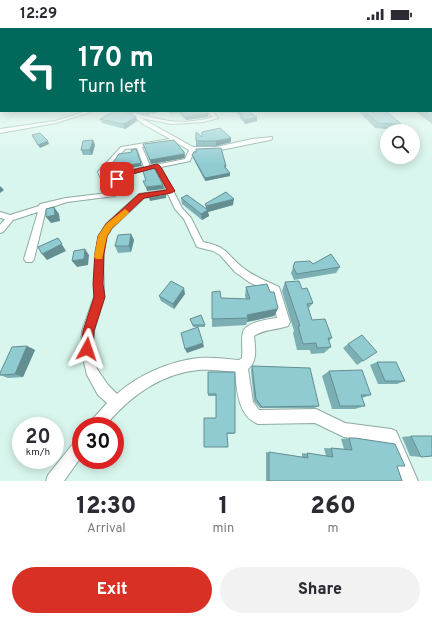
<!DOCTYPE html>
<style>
:root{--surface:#fff;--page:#f2f2f3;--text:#2b2b33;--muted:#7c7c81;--accent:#d93025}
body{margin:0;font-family:Overpass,sans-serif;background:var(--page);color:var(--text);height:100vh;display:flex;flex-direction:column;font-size:15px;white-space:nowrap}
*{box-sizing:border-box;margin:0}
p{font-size:13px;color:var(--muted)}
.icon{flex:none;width:22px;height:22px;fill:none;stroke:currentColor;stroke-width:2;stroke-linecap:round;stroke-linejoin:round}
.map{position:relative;height:453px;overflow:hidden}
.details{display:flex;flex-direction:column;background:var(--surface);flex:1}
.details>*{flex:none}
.guide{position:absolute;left:0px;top:0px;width:432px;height:84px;box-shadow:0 2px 10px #0003;background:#00695c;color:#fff;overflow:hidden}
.controls{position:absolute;left:380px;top:96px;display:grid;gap:8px}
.controls a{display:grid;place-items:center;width:40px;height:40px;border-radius:50%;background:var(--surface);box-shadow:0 2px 10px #0003;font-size:20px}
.speed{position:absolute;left:12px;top:389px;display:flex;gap:8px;font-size:20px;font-weight:700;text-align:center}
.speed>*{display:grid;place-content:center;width:52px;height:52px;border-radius:50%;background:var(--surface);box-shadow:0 2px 10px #0003;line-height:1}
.speed small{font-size:10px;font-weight:400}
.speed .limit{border:6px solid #d22;background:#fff;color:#111}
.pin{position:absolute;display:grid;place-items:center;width:34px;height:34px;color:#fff;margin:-17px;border-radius:8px;box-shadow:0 2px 6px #0006}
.me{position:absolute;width:44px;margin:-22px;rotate:5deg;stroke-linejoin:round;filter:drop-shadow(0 0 3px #0008)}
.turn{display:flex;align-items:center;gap:14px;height:84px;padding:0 12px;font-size:18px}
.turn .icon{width:52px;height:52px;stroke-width:2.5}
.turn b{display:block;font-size:28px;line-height:34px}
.eta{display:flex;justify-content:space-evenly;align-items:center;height:68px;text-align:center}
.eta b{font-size:24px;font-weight:800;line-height:28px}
.action{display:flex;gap:8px;margin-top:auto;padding:8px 12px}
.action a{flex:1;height:46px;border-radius:24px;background:var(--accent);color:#fff;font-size:16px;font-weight:800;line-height:46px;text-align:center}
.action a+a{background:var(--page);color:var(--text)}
.status{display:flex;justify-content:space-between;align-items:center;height:28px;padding:0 20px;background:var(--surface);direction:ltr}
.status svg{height:11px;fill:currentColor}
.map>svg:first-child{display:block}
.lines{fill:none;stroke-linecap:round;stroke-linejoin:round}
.minor-casing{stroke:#8eaaa2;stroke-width:2}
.secondary-casing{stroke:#8eaaa2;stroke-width:2}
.path{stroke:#788e87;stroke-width:1;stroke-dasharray:0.5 1.5;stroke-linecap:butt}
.minor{fill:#fff;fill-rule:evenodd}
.secondary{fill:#fff;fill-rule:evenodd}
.wall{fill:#7bafb4}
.shaded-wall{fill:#648e92}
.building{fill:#8fcbd1;stroke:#648e92}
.route{fill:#d93025;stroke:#8d1f18}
.slow{fill:#f59e0b}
</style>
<div class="status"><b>12:29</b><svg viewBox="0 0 49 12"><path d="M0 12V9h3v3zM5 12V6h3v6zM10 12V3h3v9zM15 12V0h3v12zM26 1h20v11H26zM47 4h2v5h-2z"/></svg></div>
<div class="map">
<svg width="432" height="453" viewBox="0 0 432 453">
<rect width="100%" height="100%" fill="#d8f6ed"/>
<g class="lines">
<defs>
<path id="minor" d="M87 83H94L56 95 0 105V101L55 93Z
M114 83C133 83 151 90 169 93 182 95 200 93 213 89L207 83H212L218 90 204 94 171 96 141 90 193 119H216L252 111 272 109V111L270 112 216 123H194L190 133 161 139 182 180 191 190 203 214C228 219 225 225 242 239 253 248 266 253 279 259L280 262 290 294 288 298C277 302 264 301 254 308 255 319 258 333 248 341L253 374 259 382 316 381 345 395 391 401 396 403 418 453H402L386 415 344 409 315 395 258 396C238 388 237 363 235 344 223 343 211 341 198 342 160 346 129 369 105 398H89L91 393 107 375 98 367 87 347 81 321 82 303 94 269 95 226 99 208 106 196 139 166 166 162 155 140 128 146 112 157 116 166 115 168 67 174 46 181 34 231 32 234H26L24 231 38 184 13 192 3 204 0 205V197L5 191 0 190V184L10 187 39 178 40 176 66 170 108 165 98 144 121 119 170 111 143 96 133 88ZM175 114 189 122 185 131 150 138 142 119ZM137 120 144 139 124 144 109 152 104 144 125 121ZM168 166 175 181 184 191 197 219 213 223 220 227 235 244 249 254 271 265 277 290C269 291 246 294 243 304 241 312 243 322 242 330L239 332C226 331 212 329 199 330 170 333 138 347 117 366L108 357 97 341 93 321 94 303 104 269 103 226 107 208 112 200 144 170Z
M81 410V429L64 453H46L48 447 76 412Z"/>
<path id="secondary" d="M431 76H432V81H431Z"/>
</defs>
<use href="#minor" class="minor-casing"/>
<use href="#secondary" class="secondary-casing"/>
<path class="path" d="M3 96 16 83"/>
<use href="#minor" class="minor"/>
<use href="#secondary" class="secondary"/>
</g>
<path class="wall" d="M432 79V96L415 83H431Z
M124 83H161L153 86 151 85 147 87Z
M169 83H207L208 89 186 92 179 85 169 86Z
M214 83H236V85L215 84Z
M236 83H251L250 84 257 93 245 96 240 90 239 86H237Z
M358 83H370L372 85 371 83H386L402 97 399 102 375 100Z
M100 91 137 93 125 101 102 95Z
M202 109 231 114 216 118H196V113Z
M93 112 95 117 92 127H83L81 122Z
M143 116 184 124 185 128 184 130 151 136Z
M192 127 226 138V140L230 148 205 153 193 130Z
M181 170 206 180 205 176 233 177 208 184 209 188 202 192 182 176Z
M131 206 134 212 131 224 118 225 115 218Z
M295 234 340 239 336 245 294 252 291 245Z
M285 254 302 261 313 275 308 281 312 292 332 310 329 313 331 319 324 325 311 326 310 322H297L293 305 294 303 282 263Z
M246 259 270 264 278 280 275 287 274 288 247 294 246 297 212 299V264L221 270 246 271 245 268Z
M185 266 174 281 161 273 159 268Z
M190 291 205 297V299H193Z
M348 316 363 333 357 337 343 320Z
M27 318 35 322 23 349 8 350 0 347V345Z
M377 334 405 353 397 356H378L370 337Z
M252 338 319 378 314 380H260L254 373 251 342Z
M329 343 371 367 362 370 365 378 355 381H332L322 348Z
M208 344 235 405 234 406H227L216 390V368H208Z
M411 408 421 429 410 428 402 409Z
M349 410 397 438 402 453H266V424L302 429V425L326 428 324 420 344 421 341 411Z"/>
<path class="shaded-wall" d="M0 73H1V80H0Z
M148 83H151V85L147 87V84Z
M152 83H161L153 86Z
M237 83H239V86H237Z
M208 86V89L186 92 185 89Z
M136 89 137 93 125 101 123 96Z
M257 89V93L245 96V92Z
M231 110V114L216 118V113Z
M93 112 95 117 92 127 90 122Z
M48 113 49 116 40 120 38 117Z
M184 124 185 128 184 130 151 136 150 132Z
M141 135 142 138 110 144 109 141Z
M230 145V148L205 153V150Z
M163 157 164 161 147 163 146 159Z
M0 158 4 162 0 165Z
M166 167V170L150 173 149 170Z
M234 171 233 177 208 184 209 188 202 192 201 186 207 183 206 178Z
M54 179 59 186 60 193 51 195 46 189Z
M131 206 134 212 131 224 129 218Z
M58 210 66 223 47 232 42 226Z
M85 221 89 227 88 237 77 239 72 233Z
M184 260 185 266 174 281 173 276Z
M278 280 275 287 274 288 247 294 248 290 247 287Z
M203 315 204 319 187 325 185 321Z
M27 318 35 322 23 349 15 346Z"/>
<path class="building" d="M431 79H432V88L425 83H431Z
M115 83H122L131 85 136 89 123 96 100 91Z
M180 83H207L208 86 185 89Z
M239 83H249V84L257 89 245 92 240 86Z
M365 83H370L372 85 377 83H386L402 97 378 95Z
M220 100 231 110 216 113H196V104L202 109V104Z
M40 105 48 113 38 117 32 107Z
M93 112 90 122H81L83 113Z
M174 112 184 124V126L150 132 143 116Z
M221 120 226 138H224L230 145 205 150 192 127 194 124H196V121Z
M136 121 141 135 109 141 108 138 114 133 119 126 132 124 131 122Z
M153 138 163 157 146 159 143 153H146L142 140Z
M226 164 234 171 206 178 205 176Z
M165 165 166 167 149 170 148 168Z
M187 167 208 182 201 186 181 170Z
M54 179 55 187 46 189V181Z
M131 206 129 218H115L118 207Z
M58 210 62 216 42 226 38 219Z
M85 221 84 231 72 233 74 223Z
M331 226 340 239 297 246 293 239 295 234 310 233 313 236Z
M171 253 184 260 173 276 159 268Z
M299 253 302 261 307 260 313 275 307 276 312 292 325 291 332 310H328L331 319 317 320 316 315 303 316 298 298H300L285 254Z
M267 256 270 264H274L278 280 277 281 247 287 248 290 212 291V264L220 263 221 270 250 271 246 259Z
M201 287 205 297H193L190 291Z
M198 299 203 315 185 321 181 305Z
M362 307 377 324 363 333 348 316Z
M27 318 15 346 0 347V345L12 319Z
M377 334H396L405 353H385Z
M252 338 310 340 319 378 262 379 256 371Z
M362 342 371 367H361L365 378H340L329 343Z
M208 344H235V405H227L228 419H204V390H216V366H208Z
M411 408H432V428L421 429Z
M349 410H355L395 416 405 438H397L402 453H269V424L308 430 307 425 333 429 331 420 352 422Z"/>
<linearGradient id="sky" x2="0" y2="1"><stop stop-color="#84b8e2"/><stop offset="0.53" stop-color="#edfbf7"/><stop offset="1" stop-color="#edfbf7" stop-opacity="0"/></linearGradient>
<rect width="432" height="137" fill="url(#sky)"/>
<path class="route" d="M157 136 160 138 175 163 171 165 144 170 112 200 107 208 104 226 103 256 105 269 94 303 93 321 92 325 87 327 83 325 81 321 83 303 94 269 93 256 95 226 98 208 106 196 139 166 167 162 155 140 129 147 120 152 114 151 124 144Z"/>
<path class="slow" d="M125 181 129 184 128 186 112 200 107 208 102 231H96L94 229 98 208 106 196Z"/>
</svg>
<div class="controls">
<a><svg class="icon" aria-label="search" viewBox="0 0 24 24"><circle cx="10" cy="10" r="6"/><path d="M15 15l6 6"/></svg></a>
</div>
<div class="speed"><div>20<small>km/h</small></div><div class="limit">30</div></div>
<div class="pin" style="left:117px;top:151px;background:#d93025"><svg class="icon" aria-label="arrive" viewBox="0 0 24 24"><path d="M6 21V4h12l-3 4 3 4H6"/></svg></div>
<svg class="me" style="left:87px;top:321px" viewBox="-20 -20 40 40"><path d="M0-17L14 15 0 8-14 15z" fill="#d93025" stroke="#fff" stroke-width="4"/></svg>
<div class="guide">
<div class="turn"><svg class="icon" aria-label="left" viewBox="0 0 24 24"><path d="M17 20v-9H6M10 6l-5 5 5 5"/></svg><div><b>170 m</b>Turn left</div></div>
</div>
</div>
<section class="details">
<div class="eta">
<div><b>12:30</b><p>Arrival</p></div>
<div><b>1</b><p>min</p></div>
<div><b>260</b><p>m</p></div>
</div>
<div class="action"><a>Exit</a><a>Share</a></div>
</section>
